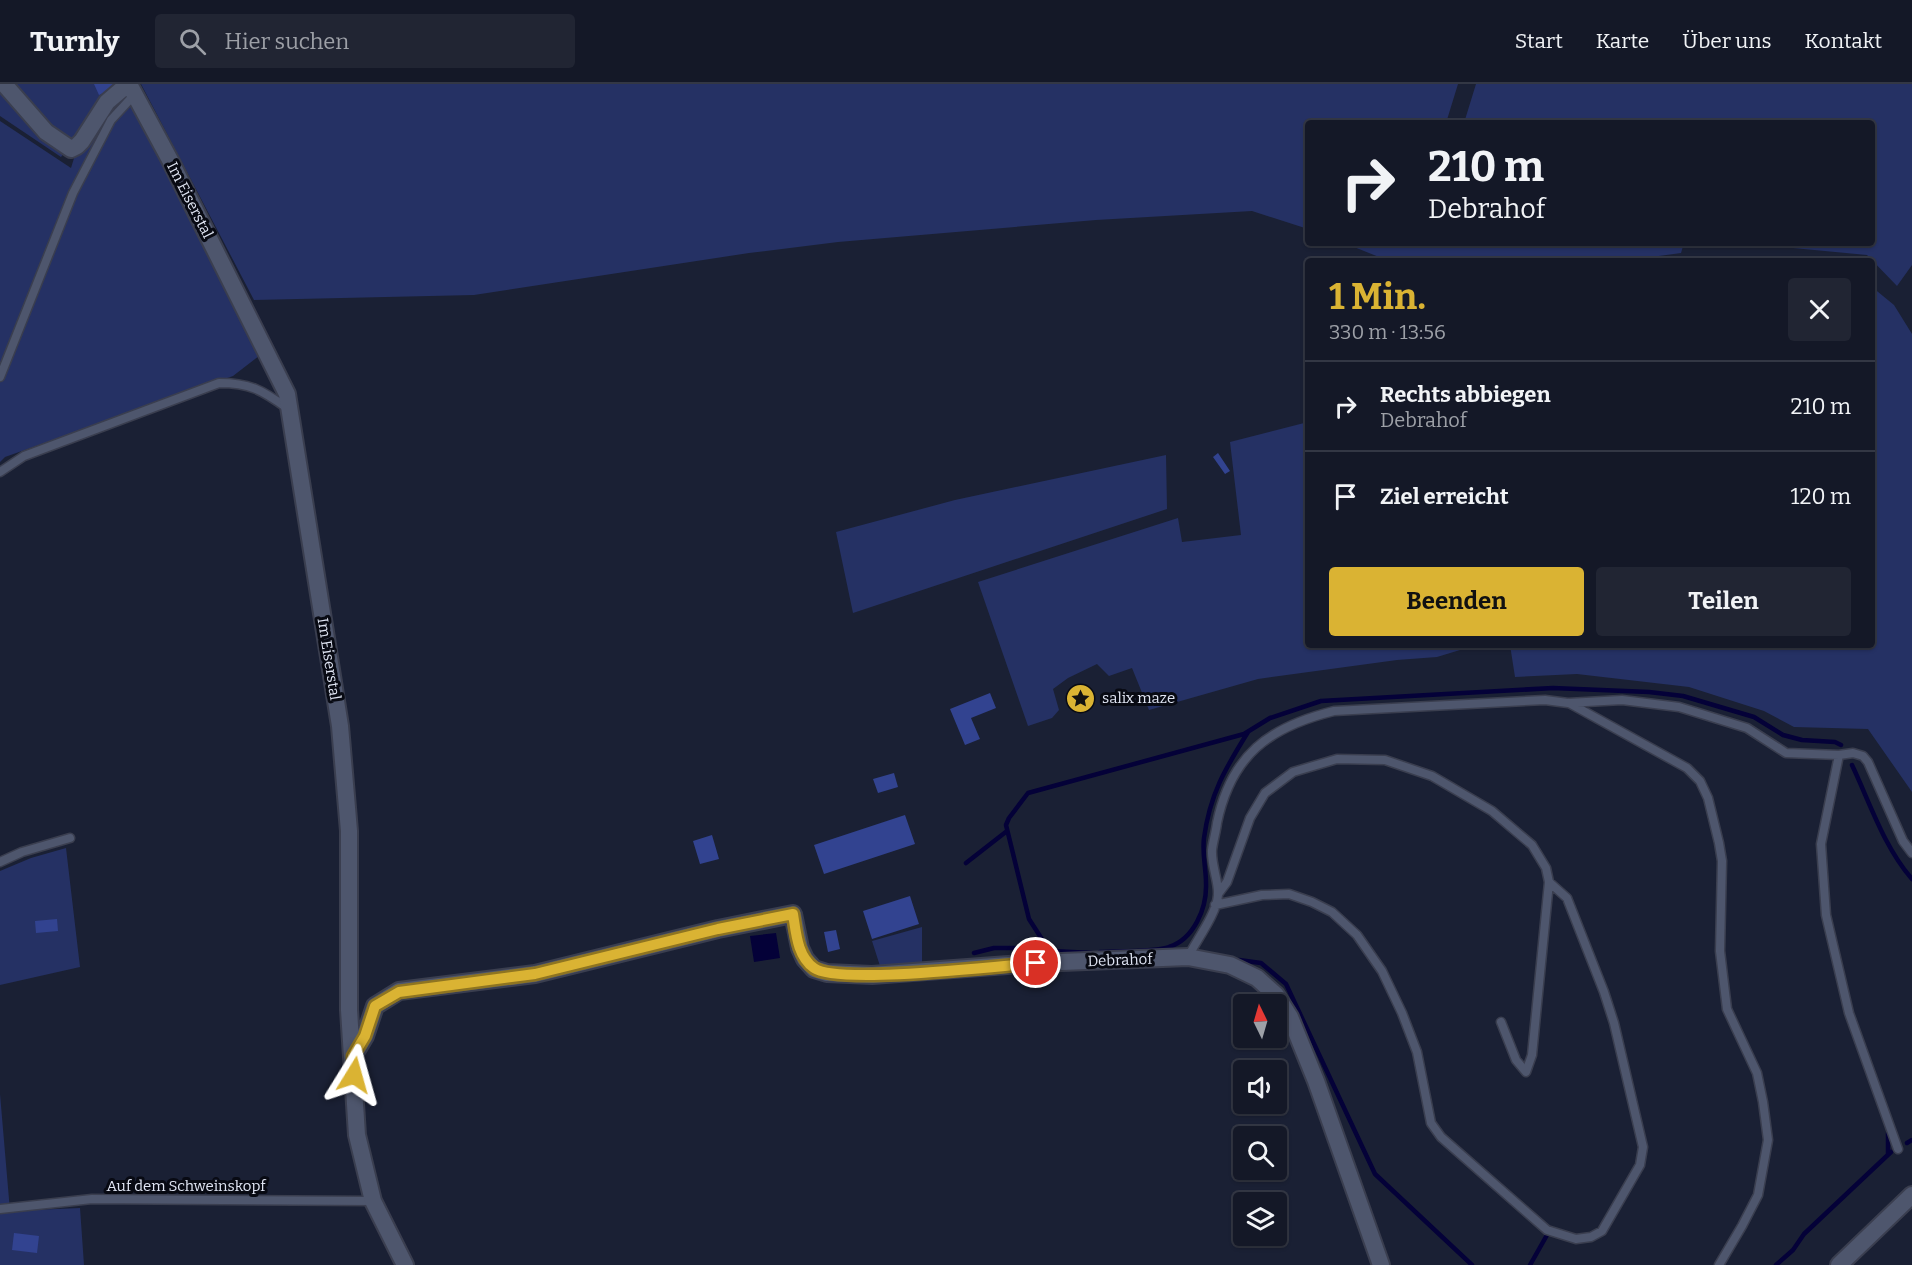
<!DOCTYPE html>
<html lang="de">
<meta charset="utf-8">
<style>
:root{--surface:#141827;--page:#212533;--text:#f1f3f6;--muted:#9da0a7;--line:#333744;--accent:#dab333}
body{margin:0;font-family:Bitter,serif;background:var(--page);color:var(--text);height:100vh;display:flex;flex-direction:column;font-size:22px;white-space:nowrap}
*{box-sizing:border-box;margin:0}
p{font-size:20px;color:var(--muted)}
.icon{flex:none;width:33px;height:33px;fill:none;stroke:currentColor;stroke-width:2;stroke-linecap:round;stroke-linejoin:round}
.map{position:relative;flex:1;overflow:hidden}
.panel{position:absolute;left:1305px;top:174px;width:570px;height:390px;display:flex;flex-direction:column;background:var(--surface);border-radius:6px;box-shadow:0 2px 4px #0004,0 0 0 2px var(--line)}
.panel>*{flex:none}
.guide{position:absolute;left:1305px;top:36px;width:570px;height:126px;border-radius:6px;box-shadow:0 2px 4px #0004,0 0 0 2px var(--line);background:#141827;color:var(--text);overflow:hidden}
.needle{width:39px;rotate:355deg}
.controls{position:absolute;left:1233px;top:910px;display:grid;gap:12px}
.controls a{display:grid;place-items:center;width:54px;height:54px;border-radius:6px;background:var(--surface);box-shadow:0 2px 4px #0004,0 0 0 2px var(--line);font-size:30px}
.pin{position:absolute;display:grid;place-items:center;width:51px;height:51px;color:#fff;margin:-26px;border:3px solid #fff;border-radius:50%;box-shadow:0 2px 6px #0007}
.me{position:absolute;width:66px;margin:-33px;rotate:8deg;stroke-linejoin:round;filter:drop-shadow(0 0 4px #0008)}
.turn{display:flex;align-items:center;gap:21px;height:126px;padding:0 24px;font-size:27px}
.turn .icon{width:78px;height:78px;stroke-width:2.5}
.turn b{display:block;font-size:42px;line-height:51px}
.round{display:grid;place-items:center;flex:none;width:63px;height:63px;border-radius:6px;background:var(--page)}
.summary{display:flex;align-items:center;justify-content:space-between;height:102px;padding:0 24px}
h1{font-size:36px;font-weight:700;line-height:45px;color:var(--accent)}
.action{display:flex;gap:12px;margin-top:auto;padding:12px 24px}
.action a{flex:1;height:69px;border-radius:6px;background:var(--accent);color:#111;font-size:24px;font-weight:700;line-height:69px;text-align:center}
.action a+a{background:var(--page);color:var(--text)}
ul{padding:0;list-style:none}
li{display:flex;align-items:center;gap:18px;height:90px;padding:0 24px;border-top:2px solid var(--line)}
li div{flex:1}
li b{display:block;font-size:22px}
li em{font-style:normal}
header{display:flex;align-items:center;gap:36px;box-sizing:border-box;height:84px;padding:0 30px;background:var(--surface);border-bottom:2px solid var(--line)}
header strong{font-size:28px}
nav{display:flex;gap:33px;margin-inline-start:auto;font-size:21px}
.search{width:420px;height:54px;background:var(--page);display:flex;align-items:center;gap:15px;box-sizing:border-box;padding:0 21px;border-radius:6px;color:var(--muted);font-size:22px}
.map>svg:first-child{display:block}
.green{fill:#253164}
.water{fill:#040138}
.lines{fill:none;stroke-linecap:round;stroke-linejoin:round}
.stream{stroke:#040138;stroke-width:4.5}
.building{fill:#324390}
.service-casing{stroke:#3a3e4f;stroke-width:11}
.minor-casing{stroke:#3a3e4f;stroke-width:20}
.service{stroke:#4e566d;stroke-width:8}
.minor{stroke:#4e566d;stroke-width:16}
.route-casing{stroke:#8e7421;stroke-width:15}
.route{stroke:#dab333;stroke-width:10}
.labels{text-anchor:middle;stroke-width:6;stroke-linejoin:round;paint-order:stroke}
.street-label{font-size:15px;fill:#e0e5f3;stroke:#080a13}
.poi-label{font-size:15px;fill:#e0e5f3;stroke:#080a13;text-anchor:start}
</style>
<header>
<strong>Turnly</strong>
<div class="search"><svg class="icon" aria-label="search" viewBox="0 0 24 24"><circle cx="10" cy="10" r="6"/><path d="M15 15l6 6"/></svg>Hier suchen</div>
<nav><a>Start</a><a>Karte</a><a>Über uns</a><a>Kontakt</a></nav>
</header>
<div class="map">
<svg width="1912" height="1181" viewBox="0 0 1912 1181">
<rect width="100%" height="100%" fill="#1a2034"/>
<path class="green" d="M0 0H119L104 14 61 73 0 32Z
M141 0H1458L1446 39H1308V145L1252 127 1096 136 838 158 749 169 474 211 254 216Z
M1476 0H1912V181L1897 202 1867 171 1793 164 1796 159H1872V39L1730 34 1727 39H1464Z
M128 11 259 272 233 292 5 373 0 378V37L71 84 75 71Z
M1344 159H1684L1681 169 1622 177H1389Z
M1872 203 1894 221 1912 250V708L1868 645 1794 643 1764 627 1689 603 1577 590 1515 593 1510 561H1872Z
M1308 338V561H1466L1460 566 1437 573 1397 576 1258 595 1149 626 1132 584 1109 592 1097 580 1068 594 1053 605 1059 626 1052 634 1028 642 978 498 1178 434 1182 458 1241 451 1230 358Z
M1166 371 1167 425 853 529 836 448 955 416Z
M66 764 80 883 0 901V787L31 774Z
M922 843V880L880 882 872 857Z
M0 1010 10 1127 80 1124 84 1181H0Z"/>
<path class="water" d="M776 849 780 874 754 878 750 852Z"/>
<g class="lines">
<path class="stream" d="M1852 681C1870 719 1884 763 1912 795
M966 779 1007 747
M1034 863H1047L1052 867 1092 869
M1047 863 1029 835 1006 741 1009 734 1028 709 1244 650 1270 634 1321 617 1553 604 1649 608 1683 612 1754 633 1783 651 1802 656 1835 658 1841 661
M1100 868C1117 867 1156 868 1169 863 1194 855 1207 824 1206 799 1206 784 1202 770 1204 754 1210 710 1225 685 1248 648
M974 869 994 864H1015
M1239 876 1261 879 1286 900 1375 1090 1472 1181
M1888 1049V1070
M1907 1059 1912 1056
M1530 1181 1547 1151
M1776 1181 1793 1166 1804 1150 1891 1068"/>
</g>
<path class="building" d="M94 0H113L115 3 99 11Z
M1218 369 1230 387 1225 390 1213 373Z
M990 609 996 624 971 634 980 655 965 661 950 625Z
M894 689 898 703 878 709 873 695Z
M905 731 915 760 824 790 814 761Z
M712 751 719 775 700 780 693 757Z
M910 812 919 840 872 855 863 827Z
M57 835 58 847 36 849 35 837Z
M836 846 840 865 828 868 824 848Z
M14 1149 39 1152 37 1169 12 1166Z"/>
<g class="lines">
<defs>
<path id="service" d="M0 293 73 109 111 36 135 10
M0 388 24 372 219 299C250 299 262 306 287 324
M1569 619 1687 684 1700 697 1708 714 1719 759 1722 777 1720 867 1727 925 1757 989 1763 1018 1768 1056 1758 1111 1742 1142 1719 1181
M1839 671 1821 760 1826 831 1849 929 1898 1065
M0 778 22 768 70 754
M1218 810 1227 798 1250 734 1265 709 1293 688 1337 675 1385 676 1432 692 1492 727 1532 761 1546 784 1549 798 1532 971 1526 988 1516 976 1501 938
M1215 821 1262 811 1289 810 1312 818 1332 828 1357 851 1382 887 1402 929 1417 968 1431 1039 1441 1053 1547 1146 1576 1155 1591 1153 1602 1147 1640 1081 1643 1063 1614 939 1604 908 1567 814 1549 798
M1188 873C1196 857 1217 829 1218 811 1219 798 1211 781 1212 766 1213 757 1216 748 1217 739 1231 671 1269 643 1334 627L1545 616 1568 619 1622 616 1679 623 1747 644 1786 669 1839 671 1853 669 1863 672 1868 678 1903 757 1912 769
M0 1125 92 1115 373 1117"/>
<path id="minor" d="M4 0 46 48 71 65 77 62 82 57 107 18 128 0
M129 0 170 76 287 310 340 642 349 747V926L357 1051 373 1117 405 1181
M353 972 365 952 375 922 399 907 535 890 718 845 793 830 800 864 805 875 814 885 827 889 872 891 1036 879 1188 873 1230 881 1257 894 1276 911 1290 933 1316 997 1381 1181
M1839 1181 1912 1111"/>
</defs>
<use href="#service" class="service-casing"/>
<use href="#minor" class="minor-casing"/>
<use href="#service" class="service"/>
<use href="#minor" class="minor"/>
</g>
<g class="lines">
<defs>
<path id="route" d="M354 991 353 972 365 952 375 922 399 908 535 890 718 845 793 830C796 848 797 872 814 884 837 901 999 882 1036 879"/>
</defs>
<use href="#route" class="route-casing"/>
<use href="#route" class="route"/>
</g>
<defs>
<symbol id="sight-disc" viewBox="-11 -11 22 22"><circle r="9.5" fill="#dab333" stroke="#080a13"/><path d="M0-6L1.8-2.2L6-1.7L2.9 1.2L3.7 5.4L0 3.3L-3.7 5.4L-2.9 1.2L-6-1.7L-1.8-2.2Z" fill="#111"/></symbol>
</defs>
<g fill-rule="evenodd">
<use href="#sight-disc" x="1064" y="598" width="33" height="33"/>
</g>
<g class="labels">
<g class="street-label">
<text transform="translate(190 116) rotate(63)" y="5">Im Eiserstal</text>
<text transform="translate(329 575) rotate(81)" y="5">Im Eiserstal</text>
<text transform="translate(1120 876) rotate(-2)" y="5">Debrahof</text>
<text x="186" y="1107">Auf dem Schweinskopf</text>
</g>
<g class="poi-label">
<text x="1102" y="619">salix maze</text>
</g>
</g>
</svg>
<div class="controls">
<a><svg class="needle" viewBox="-14 -14 28 28"><path d="M0-13l5 13h-10z" fill="#e53935"/><path d="M0 13l5-13h-10z" fill="#9da0a7"/></svg></a>
<a><svg class="icon" aria-label="sound" viewBox="0 0 24 24"><path d="M4 9h4l5-4v14l-5-4H4zM17 9q2 3 0 6"/></svg></a>
<a><svg class="icon" aria-label="search" viewBox="0 0 24 24"><circle cx="10" cy="10" r="6"/><path d="M15 15l6 6"/></svg></a>
<a><svg class="icon" aria-label="layers" viewBox="0 0 24 24"><path d="M12 4l9 5-9 5-9-5zM3 14l9 5 9-5"/></svg></a>
</div>
<div class="pin" style="left:1036px;top:879px;background:#d93025"><svg class="icon" aria-label="arrive" viewBox="0 0 24 24"><path d="M6 21V4h12l-3 4 3 4H6"/></svg></div>
<svg class="me" style="left:354px;top:991px" viewBox="-20 -20 40 40"><path d="M0-17L14 15 0 8-14 15z" fill="#dab333" stroke="#fff" stroke-width="4"/></svg>
<div class="guide">
<div class="turn"><svg class="icon" aria-label="right" viewBox="0 0 24 24"><path d="M7 20v-9h11M14 6l5 5-5 5"/></svg><div><b>210 m</b>Debrahof</div></div>
</div>
<section class="panel">
<div class="summary"><div><h1>1 Min.</h1><p>330 m · 13:56</p></div><a class="round"><svg class="icon" aria-label="close" viewBox="0 0 24 24"><path d="M6 6l12 12M18 6L6 18"/></svg></a></div>
<ul>
<li><svg class="icon" aria-label="right" viewBox="0 0 24 24"><path d="M7 20v-9h11M14 6l5 5-5 5"/></svg><div><b>Rechts abbiegen</b><p>Debrahof</p></div><em>210 m</em></li>
<li><svg class="icon" aria-label="arrive" viewBox="0 0 24 24"><path d="M6 21V4h12l-3 4 3 4H6"/></svg><div><b>Ziel erreicht</b></div><em>120 m</em></li>
</ul>
<div class="action"><a>Beenden</a><a>Teilen</a></div>
</section>
</div>
